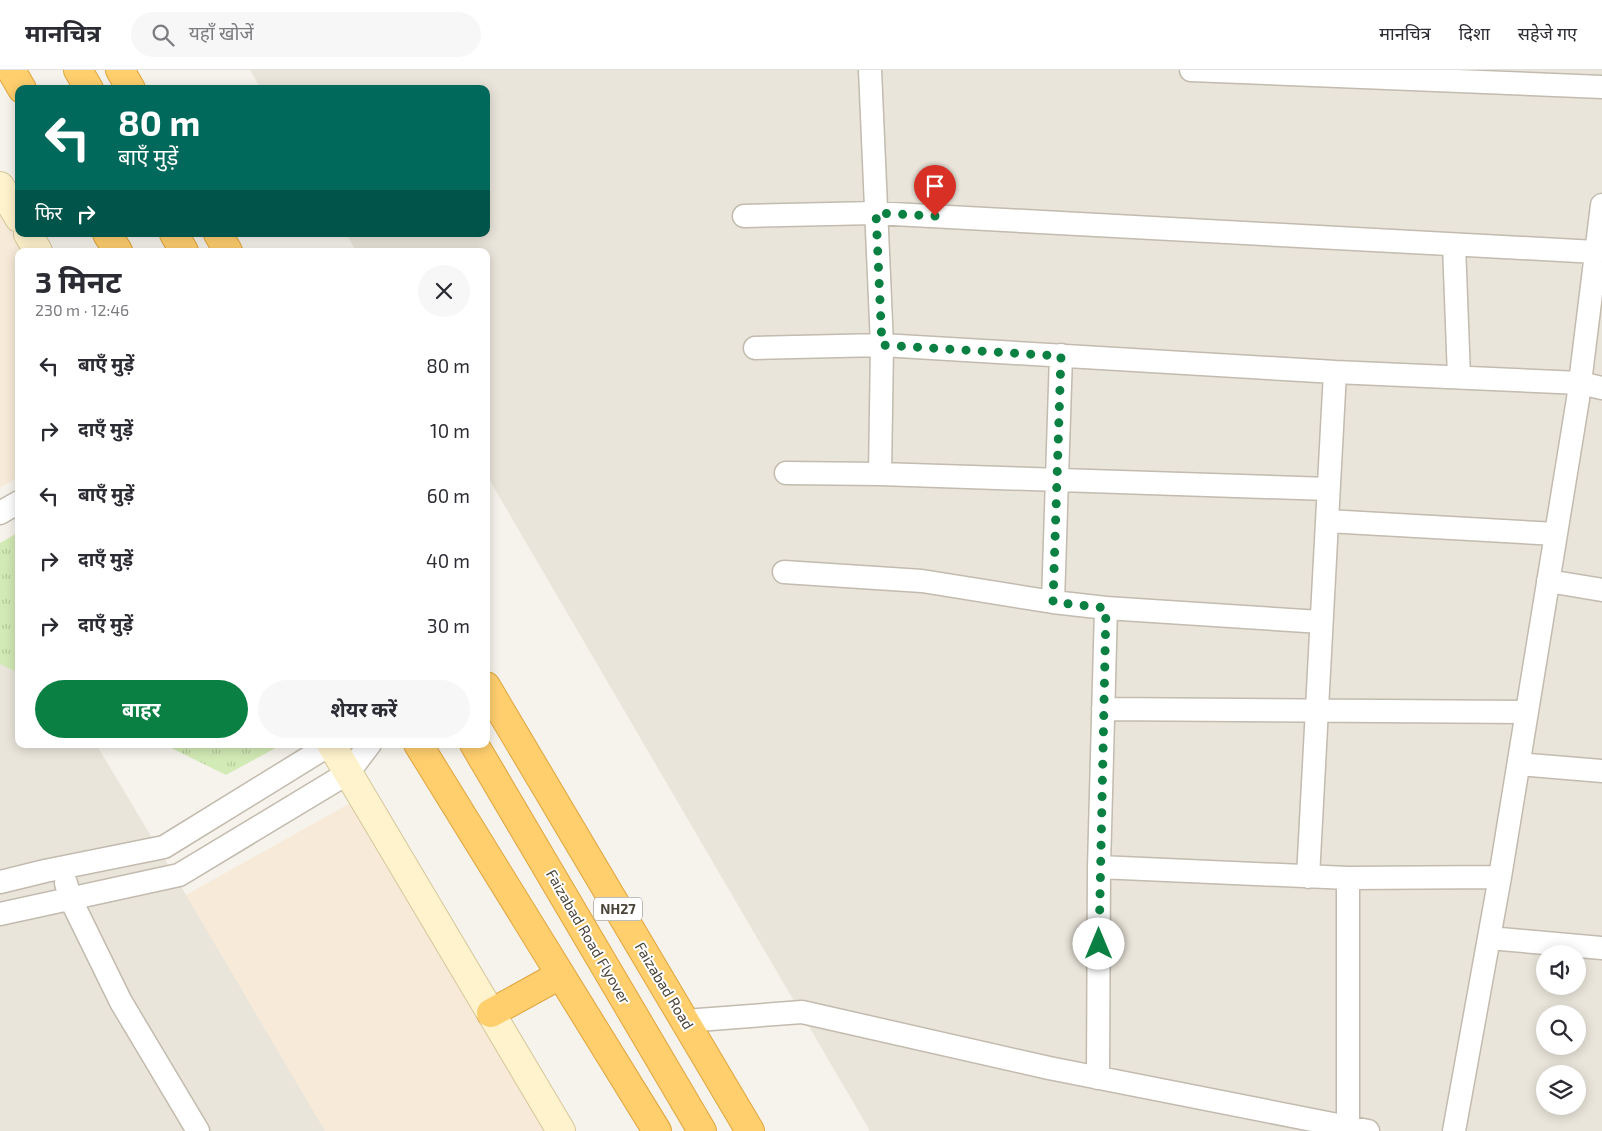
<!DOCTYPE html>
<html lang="hi">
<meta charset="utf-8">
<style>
:root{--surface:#fff;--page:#f7f7f7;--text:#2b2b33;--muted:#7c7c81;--line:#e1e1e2;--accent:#0b8043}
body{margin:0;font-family:"Exo 2","Noto Sans Devanagari",sans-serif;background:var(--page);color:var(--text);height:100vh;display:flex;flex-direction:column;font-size:19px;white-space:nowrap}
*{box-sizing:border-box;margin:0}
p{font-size:16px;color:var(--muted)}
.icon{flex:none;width:28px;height:28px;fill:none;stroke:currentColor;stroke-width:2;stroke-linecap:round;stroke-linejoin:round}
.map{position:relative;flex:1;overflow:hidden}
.sheet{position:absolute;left:15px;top:178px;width:475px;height:500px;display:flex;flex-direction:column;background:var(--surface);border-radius:10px;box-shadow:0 2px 12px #0003}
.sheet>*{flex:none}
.hud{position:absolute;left:15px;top:15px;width:475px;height:152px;border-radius:10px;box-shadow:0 2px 12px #0003;background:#00695c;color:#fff;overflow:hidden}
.tools{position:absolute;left:1536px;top:875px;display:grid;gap:10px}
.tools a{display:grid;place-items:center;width:50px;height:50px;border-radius:50%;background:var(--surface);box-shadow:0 2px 12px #0003;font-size:25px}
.pin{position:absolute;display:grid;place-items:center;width:42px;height:42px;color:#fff;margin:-51px -21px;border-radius:50% 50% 50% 0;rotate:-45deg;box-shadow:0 0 5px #0007}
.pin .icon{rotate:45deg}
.me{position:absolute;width:55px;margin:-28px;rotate:0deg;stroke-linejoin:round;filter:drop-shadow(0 0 4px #0008)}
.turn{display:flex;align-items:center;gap:18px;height:105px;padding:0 20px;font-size:22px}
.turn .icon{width:65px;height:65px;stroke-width:2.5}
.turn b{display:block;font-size:35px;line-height:42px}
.then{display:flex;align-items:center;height:48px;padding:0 20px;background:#0003;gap:10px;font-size:19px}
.round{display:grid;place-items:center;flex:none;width:52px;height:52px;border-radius:26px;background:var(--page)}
.headline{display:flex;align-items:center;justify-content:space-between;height:85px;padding:0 20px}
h1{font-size:30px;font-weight:700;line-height:38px}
.action{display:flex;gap:10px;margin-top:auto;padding:10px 20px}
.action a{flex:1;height:58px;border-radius:30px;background:var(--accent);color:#fff;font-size:20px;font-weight:700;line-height:58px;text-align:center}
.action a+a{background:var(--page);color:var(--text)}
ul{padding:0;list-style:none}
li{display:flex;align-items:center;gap:15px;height:65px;padding:0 20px}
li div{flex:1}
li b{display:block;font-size:19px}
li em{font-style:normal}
header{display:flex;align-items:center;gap:30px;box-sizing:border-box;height:70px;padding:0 25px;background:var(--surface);border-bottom:1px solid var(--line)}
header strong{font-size:24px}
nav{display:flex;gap:28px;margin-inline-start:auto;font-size:18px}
.search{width:350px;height:45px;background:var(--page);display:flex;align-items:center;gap:12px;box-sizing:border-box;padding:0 18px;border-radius:28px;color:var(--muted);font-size:19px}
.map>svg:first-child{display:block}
.residential{fill:#eae5da;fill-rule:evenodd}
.commercial{fill:#f7ead8}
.park{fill:url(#park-tufts)}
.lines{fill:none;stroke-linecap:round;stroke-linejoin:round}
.street-casing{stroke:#c2bbae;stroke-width:25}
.secondary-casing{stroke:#d6c79b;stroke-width:30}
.highway-casing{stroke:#e0a43c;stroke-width:30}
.street{stroke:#fff;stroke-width:22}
.secondary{stroke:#fff3cd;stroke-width:28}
.highway{stroke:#ffcf6e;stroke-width:28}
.route{stroke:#0b8043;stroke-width:9;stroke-dasharray:0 16.2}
.labels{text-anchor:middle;stroke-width:4;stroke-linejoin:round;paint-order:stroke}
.shield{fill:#fff;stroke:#817c74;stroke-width:1}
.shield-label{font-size:14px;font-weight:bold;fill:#4b4439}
.street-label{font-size:15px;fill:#4b4439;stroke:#fff}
</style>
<header>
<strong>मानचित्र</strong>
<div class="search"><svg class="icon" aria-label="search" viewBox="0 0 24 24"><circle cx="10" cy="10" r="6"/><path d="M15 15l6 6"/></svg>यहाँ खोजें</div>
<nav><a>मानचित्र</a><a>दिशा</a><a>सहेजे गए</a></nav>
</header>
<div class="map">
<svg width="1602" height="1061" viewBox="0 0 1602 1061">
<defs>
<pattern id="park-tufts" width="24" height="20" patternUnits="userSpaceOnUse" patternTransform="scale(1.25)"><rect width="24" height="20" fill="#d2eab5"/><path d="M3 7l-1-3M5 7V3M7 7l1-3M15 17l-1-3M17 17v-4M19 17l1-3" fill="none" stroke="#b6ca9c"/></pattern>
</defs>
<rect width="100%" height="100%" fill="#f6f3ec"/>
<path class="residential" d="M250 0H1602V1061H870L486 404V181H356L346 164H486V19H261ZM1545 884H1578V916H1545ZM1545 944H1578V976H1545ZM1545 1004H1578V1036H1545Z
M0 513 19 545V674H96L327 1061H0Z"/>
<path class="commercial" d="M0 141 23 181H19V406L0 418Z
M352 732 546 1061H325L186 825Z"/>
<path class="park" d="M19 462V603L0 594V473Z
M163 674H283L226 705Z"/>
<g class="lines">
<defs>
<path id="street" d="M870 0 882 275 1335 302
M1191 0 1602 17
M744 146 875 143 1596 182
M1454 175 1459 307
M755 278 882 275 880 404 1328 419
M1061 285 1053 532 1106 538
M786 403 880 404
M0 443 19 432
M1327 451 1556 464
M784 502 922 511 1053 532
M1548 511 1602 520
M1103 639 1527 642
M1519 694 1602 701
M1099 797 1106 538 1321 552
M1308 807 1335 302 1580 313 1602 318
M1348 808 1500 807
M0 812 45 801 164 777 331 674
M66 813 70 828 121 932 198 1061
M0 844 179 805 348 703 370 674
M1489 868 1602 878
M685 951 802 942 1049 998 1368 1061
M1098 1008 1099 797 1348 808V1057
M1454 1061 1500 807 1578 329 1602 135"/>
<path id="secondary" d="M0 116 19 148
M28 164 38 181
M331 674 561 1061"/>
<path id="highway" d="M11 0 22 19
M78 0 89 19
M120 0 131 19
M107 164 118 181
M174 164 184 181
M218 164 228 181
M486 616 750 1061
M418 674 657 1061
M474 674 702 1061
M491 943 560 905"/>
</defs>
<use href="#street" class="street-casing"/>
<use href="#secondary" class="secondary-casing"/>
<use href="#highway" class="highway-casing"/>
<use href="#street" class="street"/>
<use href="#secondary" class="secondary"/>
<use href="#highway" class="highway"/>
</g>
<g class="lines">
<path class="route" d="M935 146 876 143 882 275 1061 286 1053 532 1106 538 1099 874"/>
</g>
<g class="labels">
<rect class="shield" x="594" y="827.5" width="48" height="23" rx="4"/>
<g class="shield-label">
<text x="618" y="844">NH27</text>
</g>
<g class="street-label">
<text transform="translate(588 867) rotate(60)" y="5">Faizabad Road Flyover</text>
<text transform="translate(664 916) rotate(59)" y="5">Faizabad Road</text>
</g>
</g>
</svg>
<div class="tools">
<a><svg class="icon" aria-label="sound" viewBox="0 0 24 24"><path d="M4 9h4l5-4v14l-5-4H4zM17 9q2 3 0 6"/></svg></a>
<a><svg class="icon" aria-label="search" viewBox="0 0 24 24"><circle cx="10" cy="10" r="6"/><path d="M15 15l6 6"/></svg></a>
<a><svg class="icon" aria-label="layers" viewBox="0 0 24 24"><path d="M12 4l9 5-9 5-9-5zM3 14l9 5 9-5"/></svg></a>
</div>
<div class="pin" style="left:935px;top:146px;background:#d93025"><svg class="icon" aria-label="arrive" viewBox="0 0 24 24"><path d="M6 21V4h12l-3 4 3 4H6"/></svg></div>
<svg class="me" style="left:1099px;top:874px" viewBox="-20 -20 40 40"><circle r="19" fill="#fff"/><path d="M0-13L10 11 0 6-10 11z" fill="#0b8043"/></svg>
<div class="hud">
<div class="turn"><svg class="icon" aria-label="left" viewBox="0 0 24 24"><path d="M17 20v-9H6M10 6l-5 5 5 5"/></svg><div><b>80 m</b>बाएँ मुड़ें</div></div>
<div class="then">फिर<svg class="icon" aria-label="right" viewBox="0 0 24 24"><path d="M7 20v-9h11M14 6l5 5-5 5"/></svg></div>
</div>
<section class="sheet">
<div class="headline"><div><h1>3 मिनट</h1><p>230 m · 12:46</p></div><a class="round"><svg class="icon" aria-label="close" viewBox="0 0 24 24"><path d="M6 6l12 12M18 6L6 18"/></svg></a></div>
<ul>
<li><svg class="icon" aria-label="left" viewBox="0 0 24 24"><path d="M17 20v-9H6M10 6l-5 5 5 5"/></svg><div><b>बाएँ मुड़ें</b></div><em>80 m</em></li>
<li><svg class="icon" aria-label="right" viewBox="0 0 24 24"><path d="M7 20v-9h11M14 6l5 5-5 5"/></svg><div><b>दाएँ मुड़ें</b></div><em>10 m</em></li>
<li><svg class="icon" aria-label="left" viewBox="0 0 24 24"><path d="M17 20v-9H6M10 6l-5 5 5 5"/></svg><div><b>बाएँ मुड़ें</b></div><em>60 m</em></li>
<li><svg class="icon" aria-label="right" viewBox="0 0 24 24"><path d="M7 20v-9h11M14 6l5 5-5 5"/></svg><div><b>दाएँ मुड़ें</b></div><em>40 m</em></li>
<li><svg class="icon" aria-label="right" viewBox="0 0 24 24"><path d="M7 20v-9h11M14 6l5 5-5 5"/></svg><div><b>दाएँ मुड़ें</b></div><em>30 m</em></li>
</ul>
<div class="action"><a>बाहर</a><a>शेयर करें</a></div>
</section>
</div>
